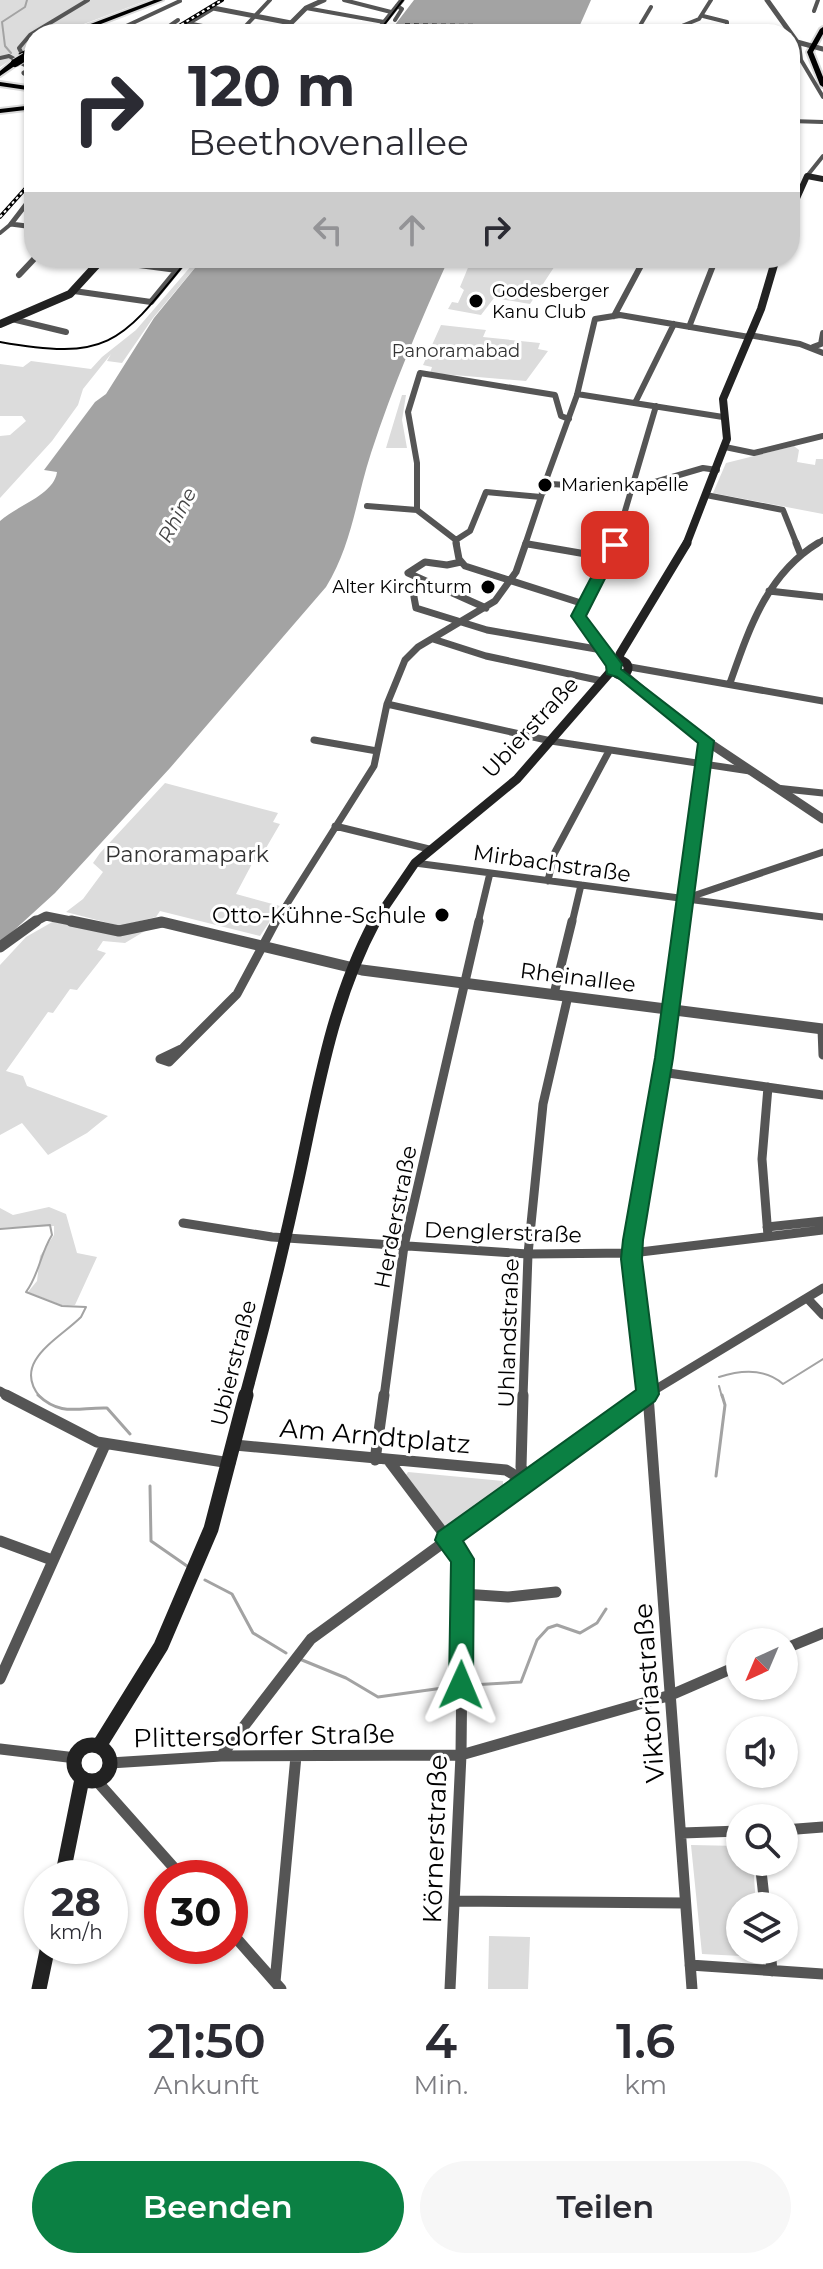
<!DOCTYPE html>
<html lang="de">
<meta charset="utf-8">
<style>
:root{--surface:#fff;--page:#f7f7f7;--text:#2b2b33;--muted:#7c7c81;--accent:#0b8043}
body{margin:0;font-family:Montserrat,sans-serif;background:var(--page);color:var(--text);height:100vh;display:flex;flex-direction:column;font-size:30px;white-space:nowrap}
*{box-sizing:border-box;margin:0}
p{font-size:26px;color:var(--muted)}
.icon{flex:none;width:44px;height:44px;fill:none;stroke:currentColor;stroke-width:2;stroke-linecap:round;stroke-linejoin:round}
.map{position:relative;height:1989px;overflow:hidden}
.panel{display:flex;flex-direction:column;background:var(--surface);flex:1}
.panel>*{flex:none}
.hud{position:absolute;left:24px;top:24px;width:776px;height:244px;border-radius:32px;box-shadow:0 2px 6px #0004;background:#fff;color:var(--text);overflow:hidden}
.needle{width:52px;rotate:224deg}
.tools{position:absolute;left:726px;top:1628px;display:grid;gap:16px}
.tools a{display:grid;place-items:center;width:72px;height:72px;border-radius:50%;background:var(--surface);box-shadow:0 2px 6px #0004;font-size:40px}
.speed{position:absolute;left:24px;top:1860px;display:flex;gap:16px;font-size:40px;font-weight:700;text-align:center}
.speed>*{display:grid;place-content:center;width:104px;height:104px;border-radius:50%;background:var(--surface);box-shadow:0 2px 6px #0004;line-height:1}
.speed small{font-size:20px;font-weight:400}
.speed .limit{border:12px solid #d22;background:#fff;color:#111}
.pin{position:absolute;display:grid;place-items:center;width:68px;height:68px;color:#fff;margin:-34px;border-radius:16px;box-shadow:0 4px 12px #0006}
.me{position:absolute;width:88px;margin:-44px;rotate:1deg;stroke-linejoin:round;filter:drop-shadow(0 0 6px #0008)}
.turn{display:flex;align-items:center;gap:28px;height:168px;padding:0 32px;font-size:36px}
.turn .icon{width:104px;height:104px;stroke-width:2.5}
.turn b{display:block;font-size:56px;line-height:68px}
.lanes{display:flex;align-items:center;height:76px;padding:0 32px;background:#0003;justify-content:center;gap:40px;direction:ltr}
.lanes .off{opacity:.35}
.eta{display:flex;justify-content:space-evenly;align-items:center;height:136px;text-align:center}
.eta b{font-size:48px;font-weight:600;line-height:56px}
.cta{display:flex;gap:16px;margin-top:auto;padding:16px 32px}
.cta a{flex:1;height:92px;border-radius:48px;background:var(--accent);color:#fff;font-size:32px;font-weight:600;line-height:92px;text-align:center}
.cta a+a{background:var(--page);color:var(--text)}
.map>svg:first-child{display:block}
.green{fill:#dcdcdc}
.water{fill:#a3a3a3}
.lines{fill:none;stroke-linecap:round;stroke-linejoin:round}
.stream-far1{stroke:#a3a3a3;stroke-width:2}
.stream{stroke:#a3a3a3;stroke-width:3}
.ferry{stroke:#444;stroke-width:2;stroke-dasharray:5 4;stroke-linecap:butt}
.primary-casing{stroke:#dbdbdb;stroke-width:4}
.trunk-casing{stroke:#dbdbdb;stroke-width:4}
.minor-far4{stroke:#555;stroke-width:4}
.minor-far3{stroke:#555;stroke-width:6}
.minor-far2{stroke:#555;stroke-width:7}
.minor-far1{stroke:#555;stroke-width:9}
.minor{stroke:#555;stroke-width:11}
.tertiary-far2{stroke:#555;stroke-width:5}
.tertiary-far1{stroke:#555;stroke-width:9}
.tertiary{stroke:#555;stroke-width:11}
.secondary-far4{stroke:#222;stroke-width:6}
.secondary-far3{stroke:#222;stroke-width:8}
.secondary-far2{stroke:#222;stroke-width:9}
.secondary-far1{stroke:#222;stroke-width:12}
.secondary{stroke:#222;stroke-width:15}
.primary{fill:#000;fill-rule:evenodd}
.trunk{fill:#000;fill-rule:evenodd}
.tram{stroke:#000;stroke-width:2}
.rail-casing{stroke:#000;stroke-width:4}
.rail{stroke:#fff;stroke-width:2;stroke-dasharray:3;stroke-linecap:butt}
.trunk-bridge-casing{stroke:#dbdbdb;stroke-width:10;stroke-linecap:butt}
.trunk-bridge{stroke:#000;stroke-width:8}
.route{fill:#0b8043;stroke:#07532c;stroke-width:2}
.poi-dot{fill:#000;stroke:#fff;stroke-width:3}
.labels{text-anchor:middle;stroke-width:6;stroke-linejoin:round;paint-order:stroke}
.far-poi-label{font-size:18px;fill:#000;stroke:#fff;text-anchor:start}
.far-park-label{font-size:18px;fill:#333;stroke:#fff}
.far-water-label{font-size:20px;font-style:italic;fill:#444;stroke:#fff}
.street-label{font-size:22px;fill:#000;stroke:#fff}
.park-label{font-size:22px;fill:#333;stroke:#fff}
.poi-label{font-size:22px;fill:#000;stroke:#fff;text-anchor:end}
.near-street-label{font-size:26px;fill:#000;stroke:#fff}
</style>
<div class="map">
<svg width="823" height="1989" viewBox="0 0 823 1989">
<rect width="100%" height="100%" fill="#fff"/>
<path class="green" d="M0 0H148L57 34H34V45L0 67Z
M198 258H203L153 318 122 363 107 361 111 354 83 389 78 405 52 441 0 498V436L10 435 26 421 22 416H0V364L23 367 31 361 91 369 102 357 136 330Z
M472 258H560L530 304 494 298 481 315 448 309 452 302 458 303 464 290 460 287Z
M441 325 486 330 483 337 540 343 538 349 548 351 526 381 430 373 432 367 423 365Z
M402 395H406L402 420 407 448H386Z
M794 446 799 450 797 462 815 465 816 459H823V514L713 493 726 463Z
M165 783 278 813 273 822 280 824 259 860H254L236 894 280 906 260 936 160 911 156 917 120 926 66 912 83 899 103 872 93 863 100 853Z
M54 921 145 931 125 943 103 941 97 950 106 953 77 990 70 989 53 1013 48 1012 6 1071 23 1076 27 1086 108 1116 87 1133 48 1155 22 1123 0 1135V965L26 937Z
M49 1207 66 1214 77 1253 97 1257 75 1305 64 1306 28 1292 37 1281 40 1256 54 1235V1226L0 1228V1208L13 1215Z
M408 1472 503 1481V1490L445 1528 406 1475Z
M691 1845 740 1846V1862H753L756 1906H740V1950H759L760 1957 702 1954Z
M489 1936 530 1937 528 1989H488Z"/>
<path class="water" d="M414 0H591L576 34H388Z
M203 258H449C420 322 393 386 371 453 356 499 352 545 326 587L170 768 55 893 0 943V521C16 506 54 495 57 472L44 470 95 402 106 394 154 318Z"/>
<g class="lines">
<path class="stream-far1" d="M11 53 5 46 2 22 25 7 27 0
M0 1229 50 1225 52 1235C40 1254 39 1275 26 1292L62 1306 86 1307 81 1317C59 1339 11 1362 40 1397
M719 1377C741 1370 765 1368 783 1384L823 1359
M719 1386 722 1397"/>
<path class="stream" d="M38 1395C61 1417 79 1407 107 1408L130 1434
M716 1476 725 1405 722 1395
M150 1486 151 1541 187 1566
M205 1580 232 1594 253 1633 286 1653
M302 1660 346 1678 378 1697 450 1687
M471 1685 521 1682 537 1640 548 1628 557 1625 580 1633 597 1623 606 1609"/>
<path class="ferry" d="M405 24 567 26"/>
<defs>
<path id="primary" d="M823 27V34L813 52 823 77V87L820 85 807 52 820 29Z
M0 82 34 87V91L0 86Z"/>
<path id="trunk" d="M154 0H163L75 34H64Z
M34 45V50L25 56 18 54Z
M12 61 19 63 0 76V71Z
M34 105V109L0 113V109Z"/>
</defs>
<use href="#primary" class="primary-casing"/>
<use href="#trunk" class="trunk-casing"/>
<path class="minor-far4" d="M344 0 391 12
M306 8 384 22
M814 11 818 0
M703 16 727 22V34
M395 20 402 9 397 6
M187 23 239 33
M568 26 638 34
M282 33 287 34
M109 34 180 1
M158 34 178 20
M238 34 270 0
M635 34 651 7
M662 34 699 19 711 0
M799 44 801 60 823 97
M0 58 9 56 30 68 34 65
M790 59 795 57 790 47 796 45
M28 66 19 48 30 35 88 0
M790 79 797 89 790 90
M790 121 823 122
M807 176 823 156
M0 233 11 224"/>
<path class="minor-far3" d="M101 260 177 270
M19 275 35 258
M74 291 151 302 187 258
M614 316 645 258
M12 319 66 332
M689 327 716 258
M749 335 800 344 823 353
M813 347 821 344 823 333
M577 394 723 417
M635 403 674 324
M725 447 754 453 823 436
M546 480 551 484 542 494 541 483Z
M546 480 577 395 595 319 620 315 749 337
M551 484 631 489 703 468 717 470
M706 495 783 510 797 545
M367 506 417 510
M456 540 470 531 486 492 541 497
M528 544 532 545
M457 545 456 540 417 510V463L408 412 420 373 555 395 561 416 569 419
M525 545 542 494
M615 545 656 406
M815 545 823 540"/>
<path class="minor-far2" d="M456 543 459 559 465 566 584 604 579 616 614 664
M796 543 800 553
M528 544 609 558
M461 562 447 565 425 562 408 573 486 608
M769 591 823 597
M414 597 416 608 487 630 602 650
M584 604 616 543
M433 639 486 656 602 681
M630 667 823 701
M730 683C749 629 767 574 818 543
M387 704 551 741 750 771
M314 740 377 751
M776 788 823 793
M335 826 429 849
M415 863 823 917
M548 881 554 854 609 751
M690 897 823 852
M275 923 374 766 387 704 405 660 418 647 495 601 516 572 526 543
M478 923 490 873
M572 923 581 885
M682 923 706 741"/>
<path class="minor-far1" d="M554 994 572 921
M822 1029 823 1055
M181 1049 160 1059 169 1062 237 994 276 921
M661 1072 823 1095
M768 1087 762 1159 768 1236
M183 1223 272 1237 528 1254 632 1253 823 1230
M767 1227 823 1221
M807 1298 823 1315
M0 1391 10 1397
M384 1397 404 1246 479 921
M523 1397 528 1254 543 1104 568 996
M643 1397 823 1288
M648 1397 632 1253 682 921"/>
<path class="minor" d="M6 1395 97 1442 230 1463
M523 1395 521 1467 528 1480
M648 1395 692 1989
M235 1445 506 1470 526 1482
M375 1460 384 1395
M389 1461 463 1559 461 1755 450 1989
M0 1541 52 1560
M463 1594 508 1597 556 1592
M784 1649 823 1633
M0 1679 105 1445
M0 1749 76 1758
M221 1756 311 1639 646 1395
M110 1763 221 1756 461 1755 671 1695 740 1665
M96 1780 183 1878
M784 1830 823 1827
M682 1833 740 1831
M760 1862 765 1906
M455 1901 685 1903
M230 1931 281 1989
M770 1950 772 1971
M690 1965 823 1974
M275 1982 296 1756"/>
<path class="tertiary-far2" d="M767 0 797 42 823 49
M170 34 213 8 291 23 306 8 324 0
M375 34 402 0
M34 68 24 73 34 78
M11 224 34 194
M11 224 34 227"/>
<path class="tertiary-far1" d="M623 674 684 726 823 819
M32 923 46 916 81 923
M156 923H167"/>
<path class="tertiary" d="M71 921 119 931 162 922 362 970 823 1029
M0 947 36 921"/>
<path class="secondary-far4" d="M790 214 807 176 823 179"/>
<path class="secondary-far3" d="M0 324 70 294 103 258
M686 545 727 439 723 399 761 309 776 258"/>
<path class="secondary-far2" d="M614 668a7 7 0 1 1 14 0a7 7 0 1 1-14 0Z
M619 663 620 654 687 543
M374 923 415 863 517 779 612 670"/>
<path class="secondary-far1" d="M245 1397C265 1324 283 1251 299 1177 318 1089 332 1001 375 921"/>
<path class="secondary" d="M74 1763a18 18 0 1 1 36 0a18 18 0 1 1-36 0Z
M99 1746 161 1646 211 1529 246 1395
M62 1878 82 1779
M39 1989 48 1946"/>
<use href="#primary" class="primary"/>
<use href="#trunk" class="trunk"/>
<path class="tram" d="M377 34 403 0
M0 342C111 362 122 341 189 258"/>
<defs>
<path id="rail" d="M166 34 222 0
M0 217 34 179"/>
</defs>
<use href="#rail" class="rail-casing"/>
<use href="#rail" class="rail"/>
<defs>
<path id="trunk-bridge" d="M15 63 25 57"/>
</defs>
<use href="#trunk-bridge" class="trunk-bridge-casing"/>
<use href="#trunk-bridge" class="trunk-bridge"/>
</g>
<path class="route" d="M615 540 622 545 586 616 622 664 621 669 714 741 673 1058 643 1240 642 1259 659 1394 655 1401 463 1541 474 1559 473 1685 470 1694 461 1697 452 1694 449 1685 451 1562 435 1540 438 1532 636 1390 621 1259 623 1240 655 1058 698 743 617 677 607 674 606 666 571 616 608 545Z"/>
<g class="poi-dot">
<circle cx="476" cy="301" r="8"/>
<circle cx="545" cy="485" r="8"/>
<circle cx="488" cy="587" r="8"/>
<circle cx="442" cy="915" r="8"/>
</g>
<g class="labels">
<g class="far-poi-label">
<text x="492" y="297">Godesberger<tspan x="492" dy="21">Kanu Club</tspan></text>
<text x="561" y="491">Marienkapelle</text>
<text x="472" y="593" text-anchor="end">Alter Kirchturm</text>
</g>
<g class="far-park-label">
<text x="456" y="357">Panoramabad</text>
</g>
<g class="far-water-label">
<text transform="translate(177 515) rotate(-62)" y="7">Rhine</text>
</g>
<g class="street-label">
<text transform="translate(530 727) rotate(-47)" y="8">Ubierstraße</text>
<text transform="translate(552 863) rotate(8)" y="8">Mirbachstraße</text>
<text transform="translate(578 977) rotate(7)" y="8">Rheinallee</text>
<text transform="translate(395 1217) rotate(-79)" y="8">Herderstraße</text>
<text transform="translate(503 1232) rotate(2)" y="8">Denglerstraße</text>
<text transform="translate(508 1333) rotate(-88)" y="8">Uhlandstraße</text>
<text transform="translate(233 1363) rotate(-76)" y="8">Ubierstraße</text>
</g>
<g class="park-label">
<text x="187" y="862">Panoramapark</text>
</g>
<g class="poi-label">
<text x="426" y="923">Otto-Kühne-Schule</text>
</g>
<g class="near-street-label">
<text transform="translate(375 1436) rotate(5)" y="9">Am Arndtplatz</text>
<text transform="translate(649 1693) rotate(-94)" y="9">Viktoriastraße</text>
<text transform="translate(264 1736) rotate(-1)" y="9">Plittersdorfer Straße</text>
<text transform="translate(435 1839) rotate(-88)" y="9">Körnerstraße</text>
</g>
</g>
</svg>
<div class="tools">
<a><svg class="needle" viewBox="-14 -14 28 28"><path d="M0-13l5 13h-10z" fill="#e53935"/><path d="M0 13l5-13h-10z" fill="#7c7c81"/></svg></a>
<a><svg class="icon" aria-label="sound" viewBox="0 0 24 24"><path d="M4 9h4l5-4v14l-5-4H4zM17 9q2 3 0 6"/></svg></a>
<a><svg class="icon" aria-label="search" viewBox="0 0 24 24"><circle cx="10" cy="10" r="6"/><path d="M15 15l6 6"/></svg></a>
<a><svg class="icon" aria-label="layers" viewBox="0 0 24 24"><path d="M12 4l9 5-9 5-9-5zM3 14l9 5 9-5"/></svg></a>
</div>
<div class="speed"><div>28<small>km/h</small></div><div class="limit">30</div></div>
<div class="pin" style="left:615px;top:545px;background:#d93025"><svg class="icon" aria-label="arrive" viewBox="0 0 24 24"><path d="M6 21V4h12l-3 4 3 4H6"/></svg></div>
<svg class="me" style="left:461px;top:1685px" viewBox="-20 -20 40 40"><path d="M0-17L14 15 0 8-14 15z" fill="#0b8043" stroke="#fff" stroke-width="4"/></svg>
<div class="hud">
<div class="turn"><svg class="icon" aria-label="right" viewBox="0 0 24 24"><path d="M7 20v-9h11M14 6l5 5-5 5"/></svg><div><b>120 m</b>Beethovenallee</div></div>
<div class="lanes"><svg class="icon off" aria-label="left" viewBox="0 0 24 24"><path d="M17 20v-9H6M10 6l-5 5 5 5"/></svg><svg class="icon off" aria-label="ahead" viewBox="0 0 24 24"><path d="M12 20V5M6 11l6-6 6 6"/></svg><svg class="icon" aria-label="right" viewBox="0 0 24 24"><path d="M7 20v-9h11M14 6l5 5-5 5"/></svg></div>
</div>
</div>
<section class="panel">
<div class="eta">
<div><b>21:50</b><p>Ankunft</p></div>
<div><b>4</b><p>Min.</p></div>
<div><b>1.6</b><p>km</p></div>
</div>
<div class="cta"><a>Beenden</a><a>Teilen</a></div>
</section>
